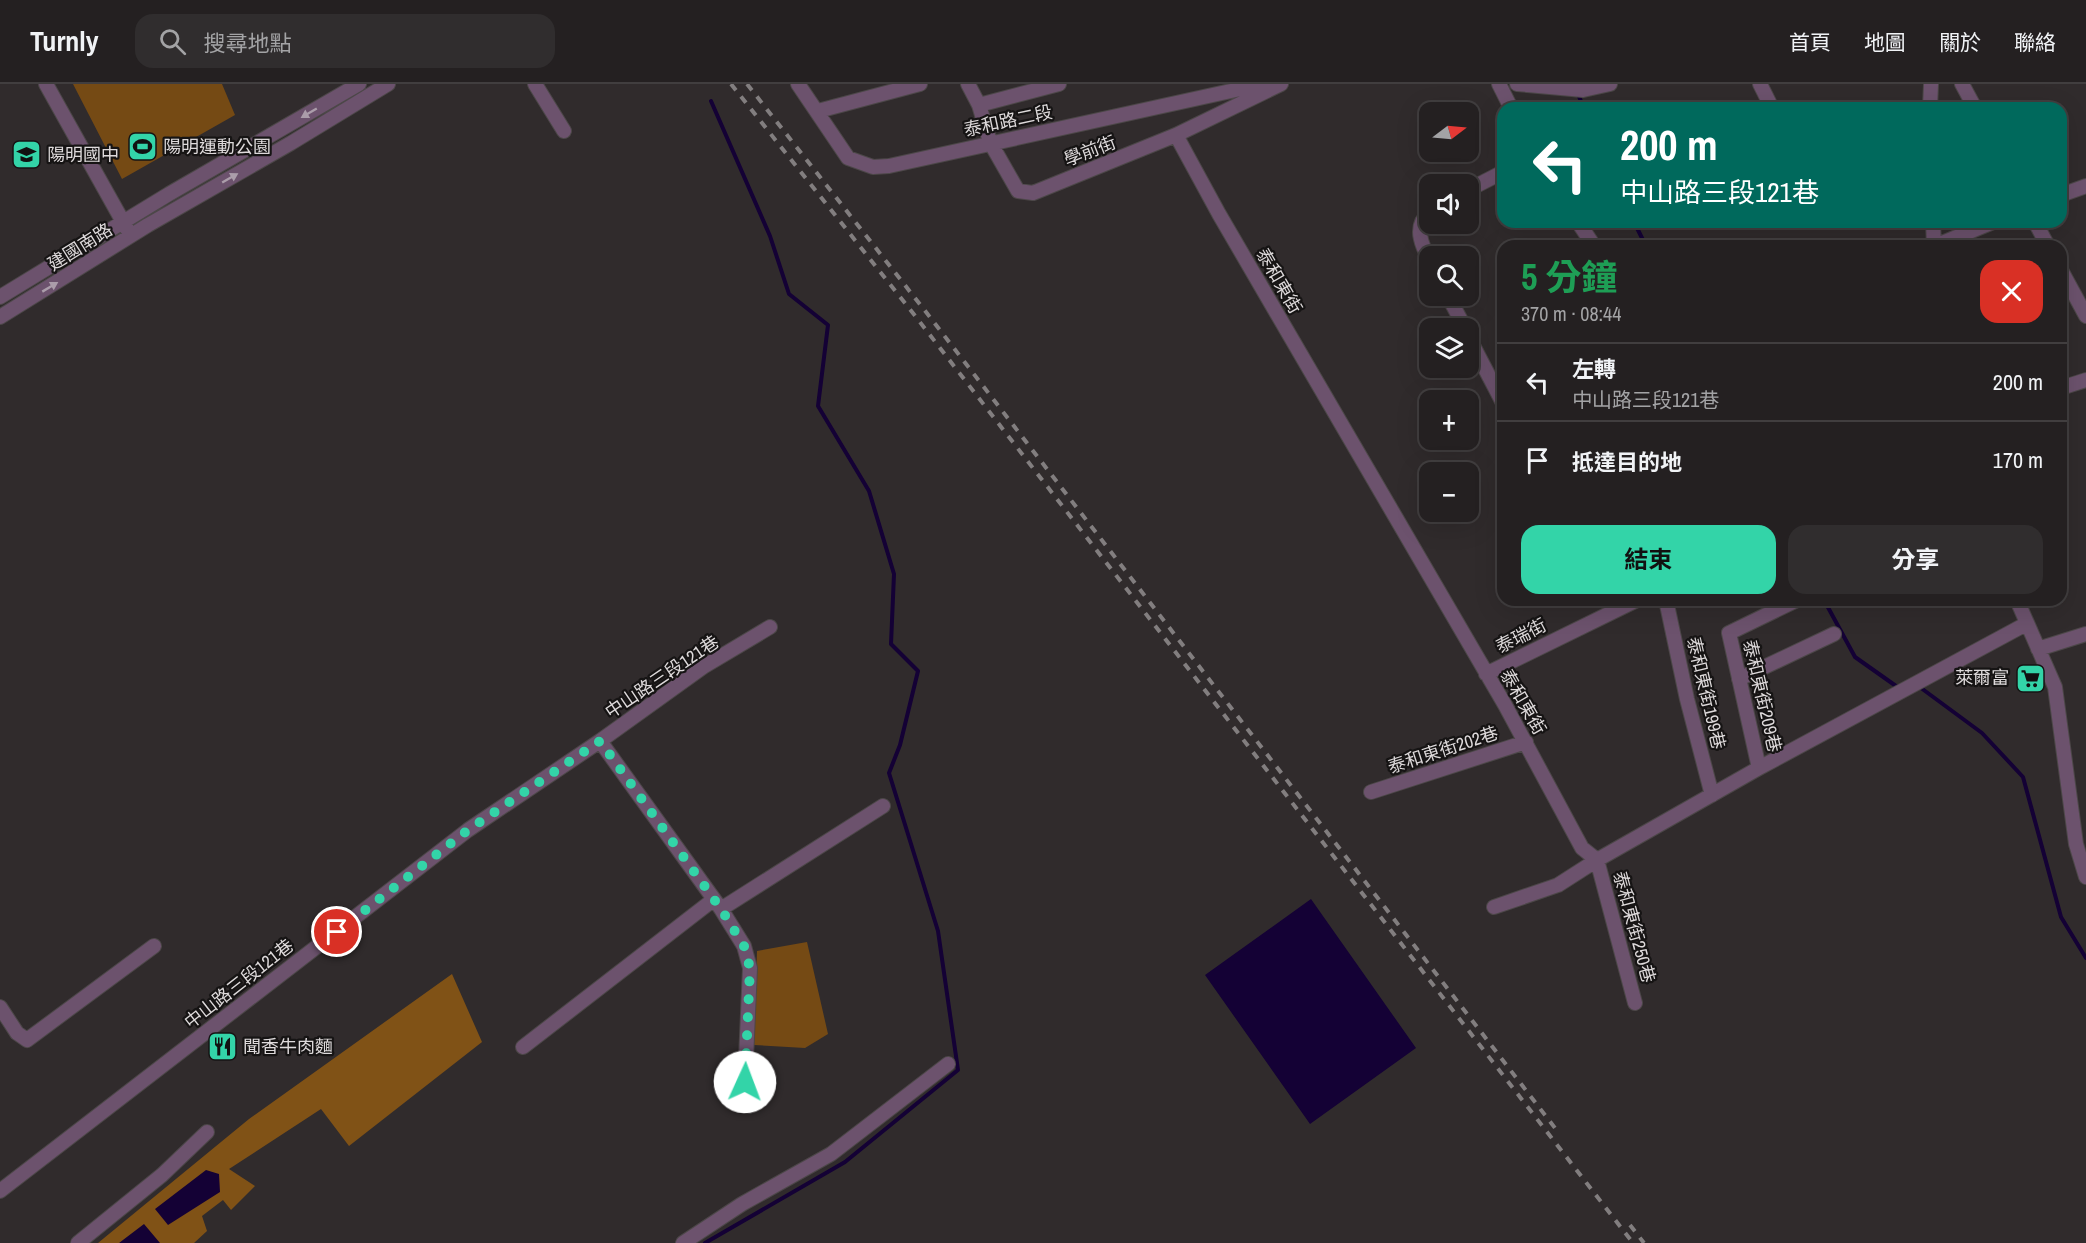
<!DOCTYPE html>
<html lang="zh-TW">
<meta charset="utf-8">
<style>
:root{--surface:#242021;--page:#302d2e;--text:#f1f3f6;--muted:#a3a3a5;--line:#413e3f;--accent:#33d4a8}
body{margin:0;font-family:"Archivo Narrow","Noto Sans TC",sans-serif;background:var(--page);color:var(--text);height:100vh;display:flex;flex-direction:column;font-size:22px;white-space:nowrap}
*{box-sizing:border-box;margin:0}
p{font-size:20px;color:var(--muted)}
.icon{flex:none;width:33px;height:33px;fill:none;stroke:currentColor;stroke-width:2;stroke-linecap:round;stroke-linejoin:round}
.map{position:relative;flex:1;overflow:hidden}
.details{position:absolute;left:1497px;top:156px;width:570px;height:366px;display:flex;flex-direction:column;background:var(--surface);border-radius:18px;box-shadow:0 6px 24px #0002,0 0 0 2px var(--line)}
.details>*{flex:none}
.banner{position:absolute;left:1497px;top:18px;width:570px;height:126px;border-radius:18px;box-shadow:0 6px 24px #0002,0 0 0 2px var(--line);background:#00695c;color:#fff;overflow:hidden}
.needle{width:39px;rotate:74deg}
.buttons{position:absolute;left:1419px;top:18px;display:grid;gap:12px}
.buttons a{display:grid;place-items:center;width:60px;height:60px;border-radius:12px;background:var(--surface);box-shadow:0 6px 24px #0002,0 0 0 2px var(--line);font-size:30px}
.pin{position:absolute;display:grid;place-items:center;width:51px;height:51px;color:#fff;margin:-26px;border:3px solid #fff;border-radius:50%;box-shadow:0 2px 6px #0007}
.me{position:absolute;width:66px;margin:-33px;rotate:2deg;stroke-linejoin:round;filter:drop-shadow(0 0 4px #0008)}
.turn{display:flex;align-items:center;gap:21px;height:126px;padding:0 24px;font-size:27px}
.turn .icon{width:78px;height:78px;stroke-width:2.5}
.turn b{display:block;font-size:42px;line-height:51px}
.round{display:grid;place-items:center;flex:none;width:63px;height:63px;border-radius:18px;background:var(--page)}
.headline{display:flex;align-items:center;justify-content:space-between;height:102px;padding:0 24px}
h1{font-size:36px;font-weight:700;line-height:45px;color:#1e9e55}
.cta{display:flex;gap:12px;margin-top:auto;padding:12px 24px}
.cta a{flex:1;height:69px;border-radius:18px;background:var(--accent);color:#111;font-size:24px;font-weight:700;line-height:69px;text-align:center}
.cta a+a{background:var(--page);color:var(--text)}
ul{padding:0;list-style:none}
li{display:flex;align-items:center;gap:18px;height:78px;padding:0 24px;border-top:2px solid var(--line)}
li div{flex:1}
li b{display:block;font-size:22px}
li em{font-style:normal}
header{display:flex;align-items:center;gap:36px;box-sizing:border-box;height:84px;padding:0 30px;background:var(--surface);border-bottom:2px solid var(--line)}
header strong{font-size:28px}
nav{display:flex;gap:33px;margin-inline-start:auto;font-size:21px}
.search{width:420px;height:54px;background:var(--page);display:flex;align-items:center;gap:15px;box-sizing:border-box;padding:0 21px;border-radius:18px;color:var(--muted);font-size:22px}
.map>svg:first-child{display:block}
.green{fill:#754a14}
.forest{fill:#805216}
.water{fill:#140135}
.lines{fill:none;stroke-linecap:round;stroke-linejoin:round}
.stream{stroke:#140135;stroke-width:4}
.minor-casing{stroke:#4c4748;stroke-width:16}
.minor{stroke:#6c526d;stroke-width:14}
.rail{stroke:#827e7f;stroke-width:4;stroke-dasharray:8 8;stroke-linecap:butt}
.oneway{fill:#ab9daa}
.route{stroke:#33d4a8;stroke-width:10;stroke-dasharray:0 18}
.labels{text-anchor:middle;stroke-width:4.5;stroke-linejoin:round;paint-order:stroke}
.street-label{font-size:18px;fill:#dedadb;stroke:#161414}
.poi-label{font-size:18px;fill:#dedadb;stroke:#161414;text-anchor:start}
</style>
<header>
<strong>Turnly</strong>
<div class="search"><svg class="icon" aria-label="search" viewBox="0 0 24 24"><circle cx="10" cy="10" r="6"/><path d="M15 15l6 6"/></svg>搜尋地點</div>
<nav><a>首頁</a><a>地圖</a><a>關於</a><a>聯絡</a></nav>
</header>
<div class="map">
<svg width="2086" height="1159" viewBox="0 0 2086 1159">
<rect width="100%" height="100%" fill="#302b2c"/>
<path class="green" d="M73 0H222L235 31 122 95Z
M807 858 828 950 805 964 754 961 757 867Z"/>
<path class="forest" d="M452 890 482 958 349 1062 321 1025 229 1085 255 1102 231 1126 223 1116 202 1132 207 1147 194 1159H98L249 1035Z"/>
<path class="water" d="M1311 815 1416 964 1310 1040 1205 891Z
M206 1086 219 1090 220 1108 168 1141 155 1125Z
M144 1140 160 1159H119Z"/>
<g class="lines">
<path class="stream" d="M1577 8 1584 24
M1634 138 1646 162
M1824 516 1855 573 1896 602H1901
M1917 604H1921L1982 649 2023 693 2061 833 2086 874
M705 1159 845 1078 958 986 938 847 889 689 900 661 918 587 891 560 894 490 869 407 818 322 828 241 789 210 770 152 711 17"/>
<defs>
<path id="minor" d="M46 0 127 145
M535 0 564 47
M798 0 848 74 873 83 889 82 1263 0
M968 0 979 21 990 58 1018 107 1033 109 1176 51 1281 0
M1499 0 1511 24
M1517 0 1583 6 1610 0
M1760 0 1769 18 1768 24
M1962 0 1975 24
M979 21 1059 0
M1930 24 1931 0
M818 27 920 0
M1176 51 1219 130 1505 621 1582 764 1597 776
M1468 106 1503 88
M2061 111 2086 102
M1430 128C1413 142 1421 160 1430 177
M1578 138 1594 162
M1933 138 1934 162
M2035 138 2048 162
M1935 162 1993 138
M2061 186 2086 232
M1448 212 1465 244
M0 213 169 110 359 0
M0 233 148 141 291 59 388 0
M1468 252 1503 319
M2061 304 2086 296
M1666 516 1687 615 1712 711
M2017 516 2055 603 2076 760 2086 793
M2038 565 2086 550
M1486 590 1637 516
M1739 595 1834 550
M600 657 721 825 744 862 750 884 745 998
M1759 684 1729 549 1797 516
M1371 708 1526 658
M1597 776 1635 919
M1494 823 1558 801 1597 776 1759 684 2026 540
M721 825 883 722
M0 923 17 949 27 956 154 862
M523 963 713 816
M0 1107 468 746 600 657 703 583 770 543
M78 1159 162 1091 207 1048
M683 1159 742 1120 831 1070 948 980"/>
</defs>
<use href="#minor" class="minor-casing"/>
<use href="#minor" class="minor"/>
<path class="rail" d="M731 0 916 233 1633 1159
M747 0 926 228 1555 1044
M1630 1141 1644 1159"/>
</g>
<defs><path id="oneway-solid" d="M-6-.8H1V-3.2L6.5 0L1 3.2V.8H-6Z" transform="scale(1.5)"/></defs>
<g class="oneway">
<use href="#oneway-solid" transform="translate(309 29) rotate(150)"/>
<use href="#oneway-solid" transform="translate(230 94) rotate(-30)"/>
<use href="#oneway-solid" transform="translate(50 203) rotate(-31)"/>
</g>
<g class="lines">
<path class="route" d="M337 848 468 746 600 657 721 825 744 862 750 884 745 998"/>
</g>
<defs>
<symbol id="stadium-square" viewBox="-11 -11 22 22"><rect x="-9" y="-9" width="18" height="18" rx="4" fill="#33d4a8" stroke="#161414"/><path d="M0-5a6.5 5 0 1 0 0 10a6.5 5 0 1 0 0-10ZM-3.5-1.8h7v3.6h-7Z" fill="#111"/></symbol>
<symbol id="school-square" viewBox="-11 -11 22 22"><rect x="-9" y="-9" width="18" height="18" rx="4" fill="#33d4a8" stroke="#161414"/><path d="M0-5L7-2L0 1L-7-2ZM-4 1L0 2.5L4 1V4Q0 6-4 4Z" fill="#111"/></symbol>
<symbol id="supermarket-square" viewBox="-11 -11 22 22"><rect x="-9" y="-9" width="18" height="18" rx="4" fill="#33d4a8" stroke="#161414"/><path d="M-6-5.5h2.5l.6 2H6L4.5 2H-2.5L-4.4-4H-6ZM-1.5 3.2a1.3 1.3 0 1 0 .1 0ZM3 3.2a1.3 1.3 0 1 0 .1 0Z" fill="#111"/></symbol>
<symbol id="restaurant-square" viewBox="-11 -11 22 22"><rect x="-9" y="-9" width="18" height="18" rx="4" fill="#33d4a8" stroke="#161414"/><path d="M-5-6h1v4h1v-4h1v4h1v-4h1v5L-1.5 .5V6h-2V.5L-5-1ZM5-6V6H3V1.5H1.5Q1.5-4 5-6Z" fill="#111"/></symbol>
</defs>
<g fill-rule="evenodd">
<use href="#stadium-square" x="126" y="46" width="33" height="33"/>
<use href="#school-square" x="10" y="54" width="33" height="33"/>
<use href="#supermarket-square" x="2014" y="578" width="33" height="33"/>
<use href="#restaurant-square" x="206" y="946" width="33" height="33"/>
</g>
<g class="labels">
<g class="street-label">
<text transform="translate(1008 37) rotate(-12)" y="6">泰和路二段</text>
<text transform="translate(1090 67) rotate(-21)" y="6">學前街</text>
<text transform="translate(80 163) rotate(-32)" y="6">建國南路</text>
<text transform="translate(1279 197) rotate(60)" y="6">泰和東街</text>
<text transform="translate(1521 552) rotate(-27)" y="6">泰瑞街</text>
<text transform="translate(662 593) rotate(-34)" y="6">中山路三段121巷</text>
<text transform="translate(1706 609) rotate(77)" y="6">泰和東街199巷</text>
<text transform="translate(1762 612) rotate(77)" y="6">泰和東街209巷</text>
<text transform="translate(1523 618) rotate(60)" y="6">泰和東街</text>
<text transform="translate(1443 666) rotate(-18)" y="6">泰和東街202巷</text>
<text transform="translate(1634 843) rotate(75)" y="6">泰和東街250巷</text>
<text transform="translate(239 900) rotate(-38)" y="6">中山路三段121巷</text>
</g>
<g class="poi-label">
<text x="163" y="69">陽明運動公園</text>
<text x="47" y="77">陽明國中</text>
<text x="2009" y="600" text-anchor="end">萊爾富</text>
<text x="243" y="969">聞香牛肉麵</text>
</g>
</g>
</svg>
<div class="buttons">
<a><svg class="needle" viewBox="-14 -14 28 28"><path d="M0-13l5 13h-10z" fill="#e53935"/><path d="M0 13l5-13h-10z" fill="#a3a3a5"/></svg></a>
<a><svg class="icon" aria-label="sound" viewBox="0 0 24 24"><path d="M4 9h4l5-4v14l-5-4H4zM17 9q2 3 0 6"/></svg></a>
<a><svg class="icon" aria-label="search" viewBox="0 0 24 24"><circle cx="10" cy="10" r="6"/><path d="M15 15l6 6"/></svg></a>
<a><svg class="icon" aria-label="layers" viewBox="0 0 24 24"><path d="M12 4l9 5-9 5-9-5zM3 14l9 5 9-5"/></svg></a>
<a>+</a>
<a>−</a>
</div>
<div class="pin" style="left:337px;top:848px;background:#d93025"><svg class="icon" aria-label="arrive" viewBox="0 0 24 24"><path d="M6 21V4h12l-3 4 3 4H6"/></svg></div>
<svg class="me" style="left:745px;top:998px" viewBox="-20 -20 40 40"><circle r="19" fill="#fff"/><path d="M0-13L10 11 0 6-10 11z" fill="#33d4a8"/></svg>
<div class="banner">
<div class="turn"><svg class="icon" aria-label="left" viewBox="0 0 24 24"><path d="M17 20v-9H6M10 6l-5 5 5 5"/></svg><div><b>200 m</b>中山路三段121巷</div></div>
</div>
<section class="details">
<div class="headline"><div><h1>5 分鐘</h1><p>370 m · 08:44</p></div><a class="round" style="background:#d93025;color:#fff"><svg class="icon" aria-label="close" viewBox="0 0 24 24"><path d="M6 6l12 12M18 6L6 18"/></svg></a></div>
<ul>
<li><svg class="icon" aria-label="left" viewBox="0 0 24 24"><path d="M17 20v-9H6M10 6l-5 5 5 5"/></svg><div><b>左轉</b><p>中山路三段121巷</p></div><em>200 m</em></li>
<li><svg class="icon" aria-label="arrive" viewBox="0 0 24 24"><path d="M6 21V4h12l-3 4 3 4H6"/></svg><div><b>抵達目的地</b></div><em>170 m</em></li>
</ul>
<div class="cta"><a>結束</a><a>分享</a></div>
</section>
</div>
